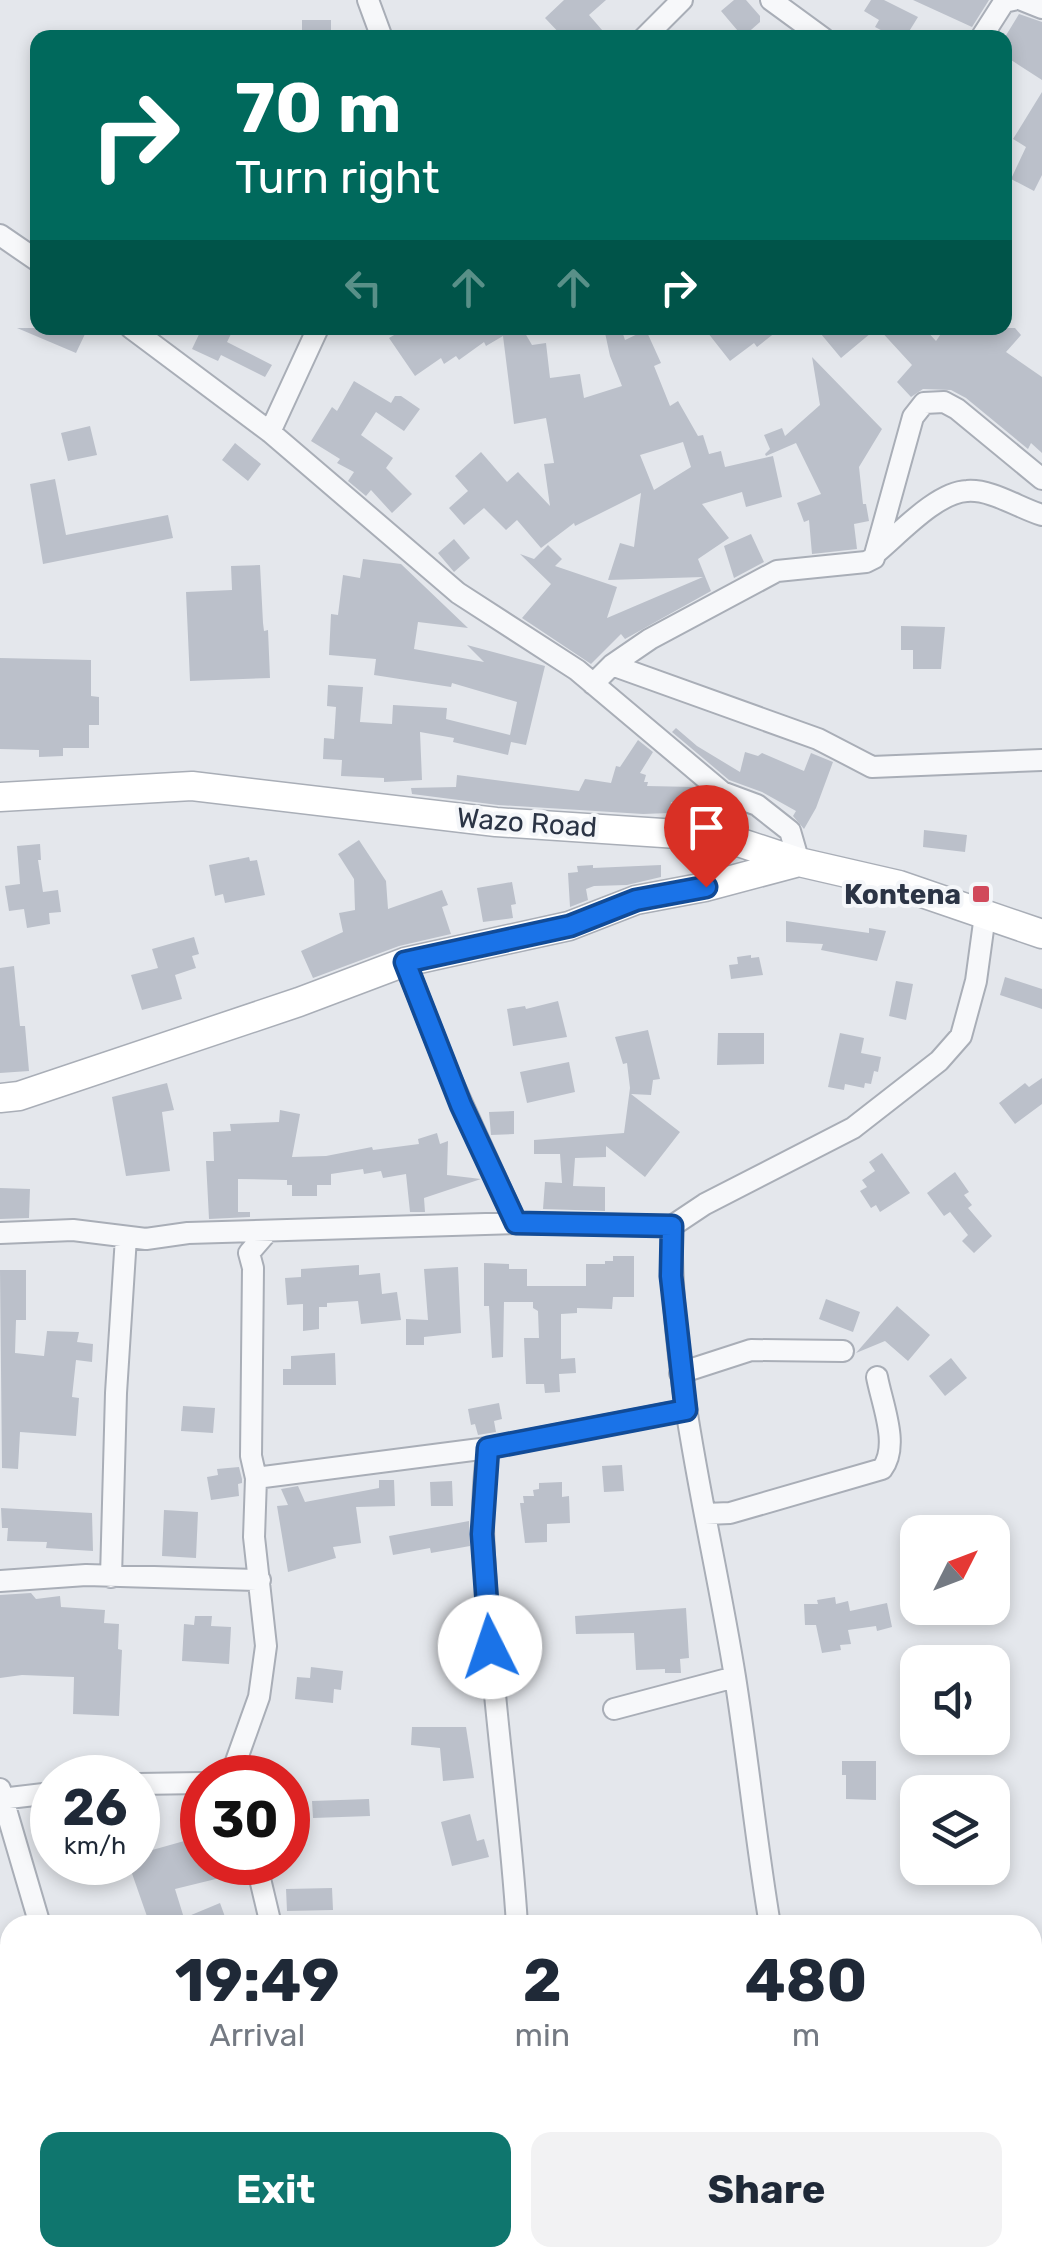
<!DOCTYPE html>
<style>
:root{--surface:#fff;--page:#f2f2f3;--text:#1f2937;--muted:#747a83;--accent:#0f766e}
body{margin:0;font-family:Rubik,sans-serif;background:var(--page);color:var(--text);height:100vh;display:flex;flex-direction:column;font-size:38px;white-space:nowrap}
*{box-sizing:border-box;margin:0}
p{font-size:32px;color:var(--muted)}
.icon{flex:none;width:55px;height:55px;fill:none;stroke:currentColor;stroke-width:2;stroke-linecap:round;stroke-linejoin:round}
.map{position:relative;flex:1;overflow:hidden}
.side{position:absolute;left:0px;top:1915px;width:1042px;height:352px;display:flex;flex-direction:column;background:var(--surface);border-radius:30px 30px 0 0;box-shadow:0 5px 15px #0003}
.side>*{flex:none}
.guide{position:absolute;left:30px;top:30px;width:982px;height:305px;border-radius:20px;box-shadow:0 5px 15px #0003;background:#00695c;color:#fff;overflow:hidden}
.needle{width:65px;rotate:48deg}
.fabs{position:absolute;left:900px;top:1515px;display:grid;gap:20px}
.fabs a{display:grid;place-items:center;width:110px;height:110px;border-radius:20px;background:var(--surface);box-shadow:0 5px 15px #0003;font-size:50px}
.speed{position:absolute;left:30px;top:1755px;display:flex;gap:20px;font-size:50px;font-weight:700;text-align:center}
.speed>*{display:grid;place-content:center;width:130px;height:130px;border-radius:50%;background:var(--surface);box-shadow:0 5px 15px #0003;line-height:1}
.speed small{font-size:25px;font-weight:400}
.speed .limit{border:15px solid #d22;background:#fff;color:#111}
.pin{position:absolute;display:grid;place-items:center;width:85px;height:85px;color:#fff;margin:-102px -42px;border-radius:50% 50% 50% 0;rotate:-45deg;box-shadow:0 0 10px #0007}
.pin .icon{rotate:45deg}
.me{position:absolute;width:110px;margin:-55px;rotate:356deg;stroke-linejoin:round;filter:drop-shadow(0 0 8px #0008)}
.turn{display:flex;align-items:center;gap:35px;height:210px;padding:0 40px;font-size:45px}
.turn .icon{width:130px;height:130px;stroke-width:2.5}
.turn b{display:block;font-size:70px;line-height:85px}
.lanes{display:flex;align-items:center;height:95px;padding:0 40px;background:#0003;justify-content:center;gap:50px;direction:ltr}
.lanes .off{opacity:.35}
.eta{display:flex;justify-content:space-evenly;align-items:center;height:170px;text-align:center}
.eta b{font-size:60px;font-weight:700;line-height:70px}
.button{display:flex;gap:20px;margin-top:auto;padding:20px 40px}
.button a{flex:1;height:115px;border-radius:20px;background:var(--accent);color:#fff;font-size:40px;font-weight:700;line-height:115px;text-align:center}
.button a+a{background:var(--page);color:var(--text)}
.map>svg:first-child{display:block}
.building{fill:#bbc0ca;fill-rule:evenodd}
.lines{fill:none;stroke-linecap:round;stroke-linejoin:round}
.street-casing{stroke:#a9aeb7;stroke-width:24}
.secondary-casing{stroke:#a9aeb7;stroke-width:31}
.street{stroke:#f7f8fa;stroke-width:20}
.secondary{stroke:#fff;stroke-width:28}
.route-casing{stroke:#114b97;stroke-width:25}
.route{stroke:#1a73e8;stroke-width:18}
.poi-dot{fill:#d1495b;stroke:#f4f6f9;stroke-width:4}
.labels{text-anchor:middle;stroke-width:8;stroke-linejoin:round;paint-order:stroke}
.street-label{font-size:28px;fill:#2b3445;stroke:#f4f6f9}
.poi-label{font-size:28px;font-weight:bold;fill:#2b3445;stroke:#f4f6f9;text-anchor:end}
</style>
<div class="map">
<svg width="1042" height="2266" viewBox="0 0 1042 2266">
<rect width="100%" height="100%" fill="#e4e7ec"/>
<path class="building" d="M564 0H606L589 15 609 38H564L545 18Z
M734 0H746L760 16V22L743 37 721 11Z
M871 0H884L918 17 905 38H896L875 27 879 20 864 11Z
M913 0H989L972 27Z
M1019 14 1042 22V80L1005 56V37Z
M302 20H331V38H302Z
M1042 92V175L1034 191 1011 179 1026 147 1013 139Z
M17 328H70L85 334 76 353Z
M202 328H234L227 342 272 365 265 377 221 355 218 361 192 349Z
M406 328H522L532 345 546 343 550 378 580 374 584 398 622 386 610 356 604 328H621L625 340 646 330 661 363 654 366 670 406 678 401 698 436 703 435 709 454 721 451 725 467 773 456 782 497 746 507 742 492 702 504 729 538 698 559 711 591 625 639 621 634 591 664 522 618 551 584 520 554 534 559 548 545 562 559 555 566 617 587 607 618 703 577 608 580 620 543 634 547 641 493 575 526 574 523 541 548 517 520 506 530 484 508 464 525 449 508 468 491 455 476 481 452 507 482 518 472 550 506 544 464 554 463 546 418 514 424 503 336 486 346 484 342 459 360 456 356 444 364 441 358 415 376 389 338ZM683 442 691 467 654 490 640 455Z
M704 328H781L757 347 754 343 730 361Z
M816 328H877L841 358Z
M878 328H924L936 341 945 328H1015L1021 335 1006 352 1042 377V453L1031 443 1028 449 966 398 951 390 923 389 911 397 897 382 912 365Z
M812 357 882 429 859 467 863 504H866L869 521 854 524 857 549 812 554 809 520 804 522 797 503 821 494 796 443 766 456 765 454 770 449 764 435 782 428 785 436 820 405Z
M354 381 391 403 395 396H401L420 409 404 431 376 412 361 435 393 458 386 468 412 494 392 513 371 490 366 496 348 481 354 472 337 463 340 459 311 441 332 407 337 411Z
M90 426 97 455 68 461 61 433Z
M235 443 261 464 248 481 222 460Z
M55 479 66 535 168 515 173 538 43 564 30 484Z
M751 534 764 562 734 578 724 546Z
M454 539 470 558 454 572 438 553Z
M363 559 401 564 468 628 418 622 414 649 484 662 467 645 545 666 526 745 511 742 508 755 453 742 454 738 420 732 422 780 384 782V778L341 776 342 760 323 759 324 738 334 739 336 707 327 706 328 685 363 687 360 722 392 724 393 705 447 708 446 719 510 735 517 702 452 683 451 687 374 675 376 659 329 655 331 614 338 615 343 575 360 578Z
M260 565 263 623 264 631 268 630 270 678 190 681 186 592 232 590 231 566Z
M901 626 945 627 941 669H913V650H901Z
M0 658 91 660V696L99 697V725H89V748H63V756L39 757V750L0 749Z
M676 728 697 746 740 772 745 752 758 756 762 753 804 771 811 753 833 762 816 808 804 829 793 816 796 811 762 792 729 780 672 732Z
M638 740 653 752 640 773 646 775 644 782H648L647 786 695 787 715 804 671 802 670 813 643 814 498 805 412 794 411 788 456 787 457 775 579 791 585 779 611 783 616 766 620 767Z
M924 830 967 835 965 852 923 847Z
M359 840 386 881 388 909 442 890 448 905 442 907 451 934 399 946 313 978 301 951 343 932 339 913 355 910 354 879 338 854Z
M40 844 41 860H38L43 892 58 890 61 912 49 913 50 924 27 928 24 909 9 911 5 886 20 884 17 846Z
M249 857 250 861 257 860 265 895 225 903 223 894 215 896 209 865Z
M593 865V868L661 865V877L627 885 594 886 586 889 588 900 570 907 568 873 578 872 577 866Z
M512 882 516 904 511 905 513 918 483 922 477 888Z
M786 921 869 933V928L886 931 877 961 821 950 823 944 786 942Z
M194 937 199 954 192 956 196 968 175 975 182 999 142 1010 131 975 158 968 152 949Z
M751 955V958L759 957 763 975 731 979 729 965 738 964 737 957Z
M14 966 20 1026H25L29 1071 0 1073V968Z
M1005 977 1042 989V1009L1000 995Z
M896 981 913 984 906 1020 889 1016Z
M558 1001 567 1037 513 1046 507 1009 525 1006 526 1009Z
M648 1030 660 1079 653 1080 651 1095 631 1094 680 1132 645 1177 606 1146V1157L575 1158 573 1186 605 1187V1211L543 1209 545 1182 562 1183 560 1154H534V1140L624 1133 630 1088 627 1063 623 1064 615 1037Z
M718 1033H764V1064L717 1065Z
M840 1033 864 1038 861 1053 881 1057 878 1072 874 1071 871 1084 865 1083 864 1088 845 1084 844 1090 828 1087Z
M569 1062 575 1092 527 1103 520 1072Z
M1042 1078V1104L1015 1124 999 1103 1025 1083 1029 1087Z
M167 1083 174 1110 162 1112 170 1171 126 1176 112 1097Z
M280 1110 300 1114 292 1157 326 1156 372 1147 373 1150 419 1144 418 1139 437 1133 440 1144 448 1141 447 1175 481 1179 424 1198 425 1212H410L406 1174 383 1178 381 1171 364 1174 363 1169 331 1174V1185H317V1196H292V1185H287V1180L238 1179V1212H250V1217L209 1219 206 1161H214L213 1132 231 1131 230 1124 279 1122Z
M514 1111V1134L491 1135 489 1112Z
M882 1153 910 1193 880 1212 876 1205 871 1208 860 1191 867 1187 862 1180 875 1171 869 1162Z
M955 1172 969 1192 964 1195 972 1205 968 1208 992 1236 974 1253 962 1241 968 1235 950 1212 944 1216 927 1193Z
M0 1188 30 1189 29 1218 0 1219Z
M613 1256H634V1297H613L612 1309 577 1308V1313L561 1314V1359L575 1358 576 1373 559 1374 560 1392 545 1393 544 1384H526L524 1338H539L538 1311 533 1308V1302H504L503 1357 492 1358 489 1306H484V1263L509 1264V1269H527V1286H586V1264H605V1261H613Z
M359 1265V1275L380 1273 382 1294 397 1292 401 1320 361 1324 358 1301 327 1303V1307H319V1329L303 1331V1304L287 1305 285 1278 301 1277V1269Z
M458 1267 461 1333 424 1337V1345H406V1319L428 1320 424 1269Z
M0 1270H26V1320H16L15 1353 44 1356 47 1331 79 1332 77 1342 93 1344 92 1362 76 1360 72 1397 79 1398 76 1436 20 1432 18 1469 2 1468Z
M826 1299 860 1312 853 1332 819 1319Z
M897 1306 930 1335 908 1361 885 1341 856 1353Z
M335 1353 336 1385H283V1369H291V1356Z
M951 1358 967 1378 945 1396 929 1376Z
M499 1403 502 1419 494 1421 496 1432 478 1435 475 1424 471 1425 468 1409Z
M183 1406 215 1408 213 1433 181 1431Z
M622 1465 624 1491 604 1492 602 1466Z
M239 1467 242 1479V1483L238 1484 239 1496 211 1500 207 1477 218 1475 217 1469Z
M379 1480H394L395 1506 356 1507 361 1543 333 1547 336 1558 288 1572 277 1506 288 1505 281 1489 298 1486 305 1502 379 1488Z
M452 1481 453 1506H431L430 1482Z
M562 1482V1497L569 1496 570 1523 547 1524V1542L525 1543 520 1503H524L523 1496H534L533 1490 539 1489V1483Z
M1 1508 92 1513 93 1551 46 1548 47 1542 7 1541 8 1528H2Z
M164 1510 198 1512 196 1558 162 1556Z
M469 1521 470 1546 431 1553 430 1548 393 1555 389 1536Z
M31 1593 36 1599 60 1596 61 1607 105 1610 104 1623 119 1624 118 1649 122 1650 119 1716 73 1714 74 1677 22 1675 0 1678V1595Z
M835 1597 836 1604 848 1601 850 1611 887 1603 892 1627 877 1631 876 1626 848 1630 851 1644 840 1645 841 1650 822 1653 816 1625H805L804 1604H818L817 1600Z
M686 1608 689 1658 680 1659 681 1673H665V1669L636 1670 634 1633 576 1634 575 1616Z
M195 1616H212L211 1626 231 1627 229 1664 182 1661 184 1624 194 1625Z
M311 1667 343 1671 341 1690 334 1689 333 1703 295 1699 297 1677 310 1678Z
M412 1727H466L474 1778 443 1781 440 1748 411 1745Z
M842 1761H876V1800L846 1799V1775H842Z
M369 1799 370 1816 313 1818 312 1801Z
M470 1814 477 1841 484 1839 489 1857 452 1866 441 1822Z
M202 1836V1862H220L224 1877 175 1889 184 1918 220 1903 228 1925H150L128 1862H138V1854Z
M332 1888 333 1910 287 1911 286 1889Z"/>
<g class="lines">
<defs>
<path id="street" d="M368 0 382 38
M771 0 823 38
M1022 0 1042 8
M644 38 682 0
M981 38 1004 2 1013 0
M0 235 38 261
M131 328 270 432 458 593 577 670 722 792 757 805 790 831 799 862
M270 432 318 328
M876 553C899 534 937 492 967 491 991 489 1019 508 1042 515
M612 665 818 739 872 767 1042 760
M593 684 612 665 650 639 777 571 866 562 874 558 913 417 924 403 944 402 957 409 1042 479
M405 962 450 1077 516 1223
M268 1231 249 1253 253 1268 251 1456 256 1478 488 1448 685 1410
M0 1233 73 1230 146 1239 188 1233 516 1223 672 1226
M680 1373 751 1350 843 1351
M488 1448C479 1508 484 1566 489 1625 496 1726 511 1825 517 1925
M705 1514 730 1513 882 1469C900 1446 882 1404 877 1377
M111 1577 116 1393 126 1237
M0 1581 86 1575 260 1580
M614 1709 735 1677
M230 1778 259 1697 266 1646 254 1537 256 1478
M138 1784 202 1783
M0 1789 40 1925
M0 1799 52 1793
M256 1862 271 1925
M770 1925C756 1842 748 1759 735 1677 711 1527 669 1379 672 1226L705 1204 853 1128 939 1061 961 1036 976 981 985 915
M0 1956 10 1953
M1032 2102 1042 2099
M1032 2174 1042 2215
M0 2209 10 2205
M143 2258 146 2266
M605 2258 607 2266
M841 2258 843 2266"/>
<path id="secondary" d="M0 797 192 786 496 822 723 837 799 862 899 885 1042 934
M0 1098 19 1096 299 1002 405 962 569 926 636 900 705 887 799 862"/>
</defs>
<use href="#street" class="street-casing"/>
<use href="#secondary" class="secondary-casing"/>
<use href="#street" class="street"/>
<use href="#secondary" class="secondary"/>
</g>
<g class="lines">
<defs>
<path id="route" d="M490 1647 482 1534 488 1448 686 1410 671 1276 672 1226 516 1223 461 1105 405 962 570 926 636 900 706 887"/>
</defs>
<use href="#route" class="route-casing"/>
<use href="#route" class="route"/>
</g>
<rect class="poi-dot" x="971" y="884" width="20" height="20" rx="5"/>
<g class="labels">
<g class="street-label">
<text transform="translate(527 822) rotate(4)" y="10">Wazo Road</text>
</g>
<g class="poi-label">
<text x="961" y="904">Kontena</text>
</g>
</g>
</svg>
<div class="fabs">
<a><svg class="needle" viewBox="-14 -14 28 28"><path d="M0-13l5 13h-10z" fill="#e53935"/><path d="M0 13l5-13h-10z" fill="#747a83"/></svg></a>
<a><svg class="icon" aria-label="sound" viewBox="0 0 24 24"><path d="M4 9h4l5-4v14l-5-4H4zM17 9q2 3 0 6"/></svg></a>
<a><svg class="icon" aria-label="layers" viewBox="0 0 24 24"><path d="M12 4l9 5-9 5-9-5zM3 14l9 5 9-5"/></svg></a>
</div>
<div class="speed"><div>26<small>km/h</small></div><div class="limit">30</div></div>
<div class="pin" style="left:706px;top:887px;background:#d93025"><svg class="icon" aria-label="arrive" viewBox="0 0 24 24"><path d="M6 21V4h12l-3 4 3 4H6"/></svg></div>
<svg class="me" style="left:490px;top:1647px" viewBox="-20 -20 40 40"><circle r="19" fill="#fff"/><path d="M0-13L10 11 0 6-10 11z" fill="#1a73e8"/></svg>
<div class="guide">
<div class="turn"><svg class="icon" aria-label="right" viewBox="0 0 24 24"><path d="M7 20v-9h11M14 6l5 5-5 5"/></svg><div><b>70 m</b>Turn right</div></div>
<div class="lanes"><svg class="icon off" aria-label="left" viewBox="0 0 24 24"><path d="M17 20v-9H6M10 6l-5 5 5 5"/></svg><svg class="icon off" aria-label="ahead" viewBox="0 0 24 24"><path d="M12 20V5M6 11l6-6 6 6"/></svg><svg class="icon off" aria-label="ahead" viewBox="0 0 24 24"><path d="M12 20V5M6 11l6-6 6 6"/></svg><svg class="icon" aria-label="right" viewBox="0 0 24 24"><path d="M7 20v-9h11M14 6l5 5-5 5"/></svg></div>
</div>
<section class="side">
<div class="eta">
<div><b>19:49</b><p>Arrival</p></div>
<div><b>2</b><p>min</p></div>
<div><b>480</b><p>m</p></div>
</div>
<div class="button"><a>Exit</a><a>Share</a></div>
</section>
</div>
